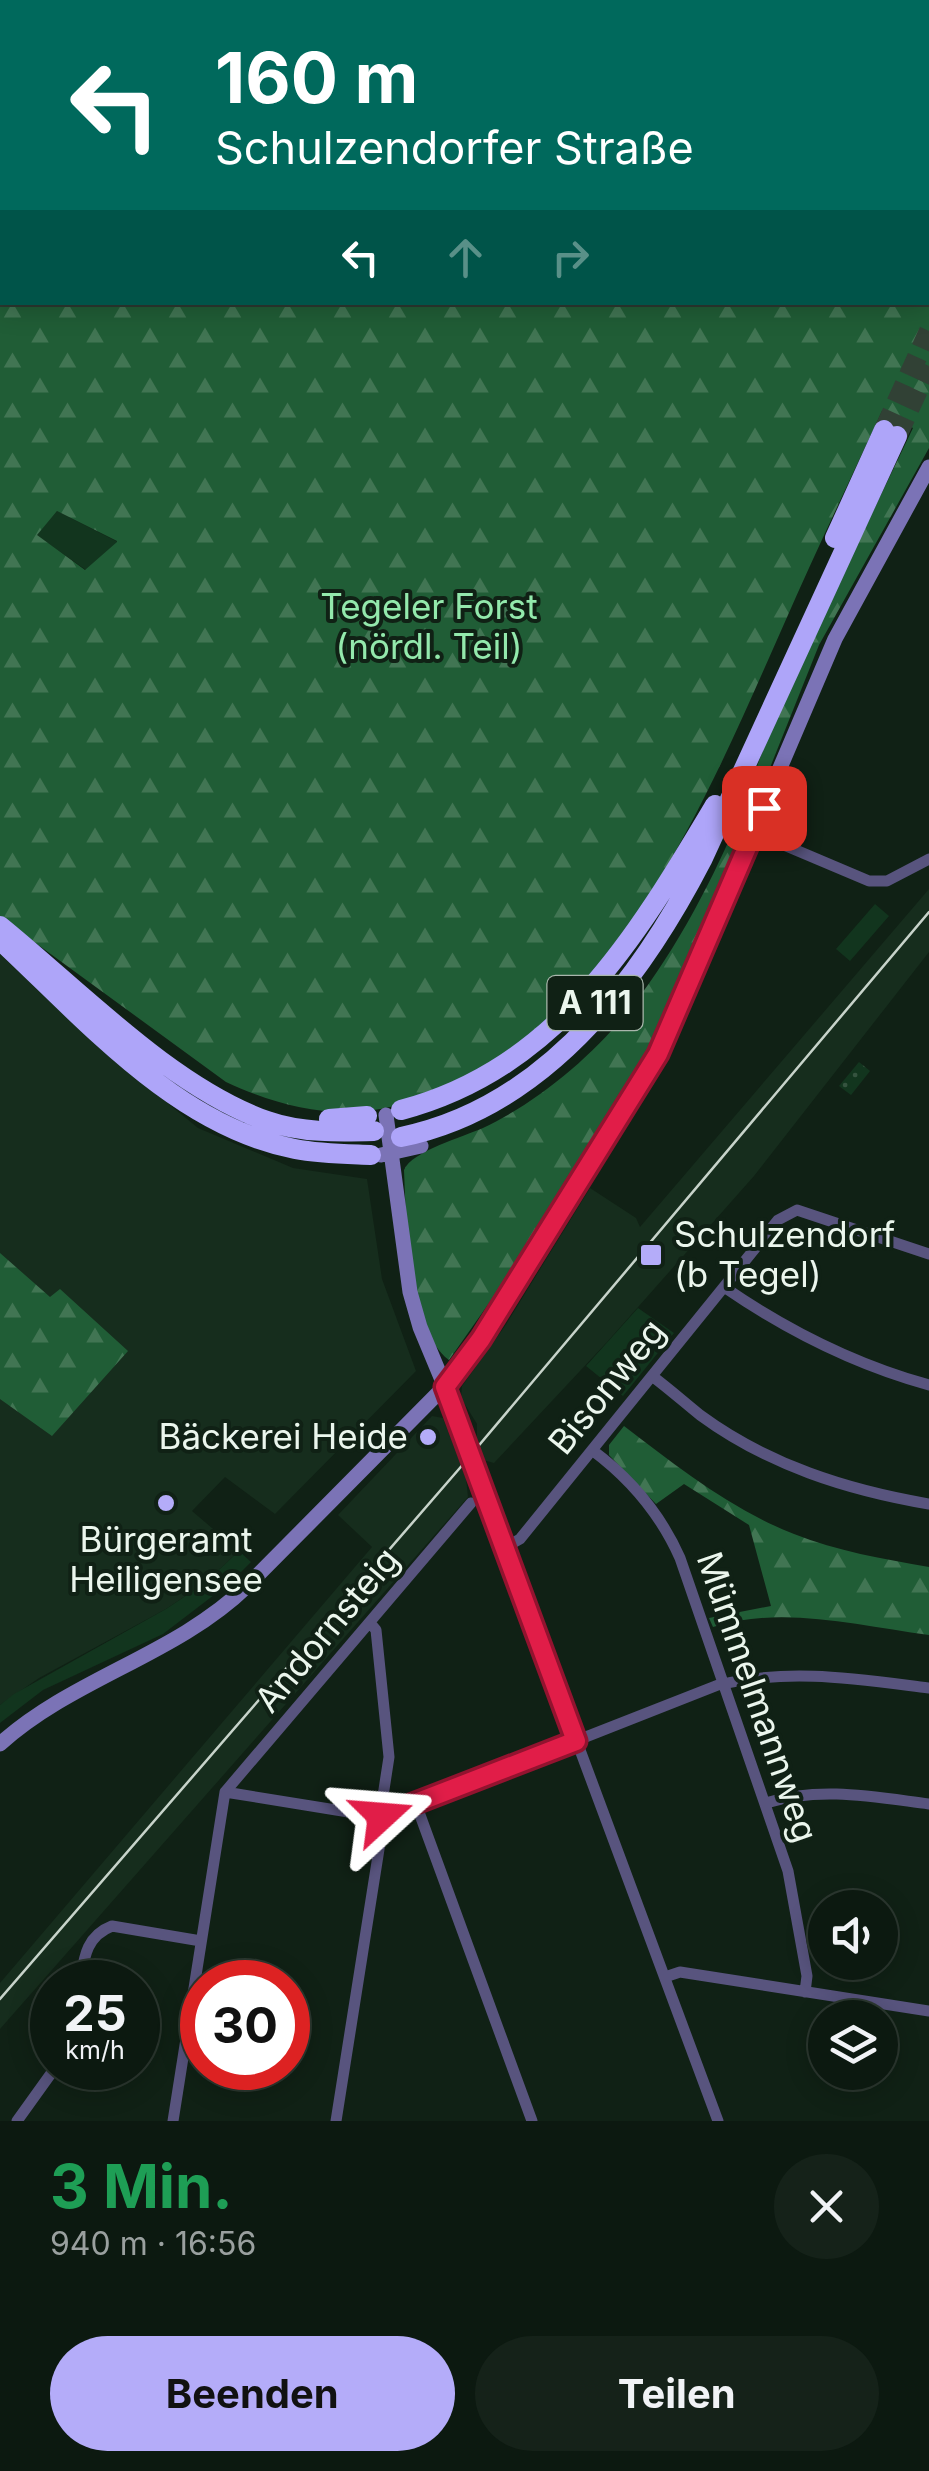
<!DOCTYPE html>
<html lang="de">
<meta charset="utf-8">
<style>
:root{--surface:#0c1910;--page:#152219;--text:#f1f3f6;--muted:#9aa09f;--line:#2c3830;--accent:#b4acf9}
body{margin:0;font-family:Inter,sans-serif;background:var(--page);color:var(--text);height:100vh;display:flex;flex-direction:column;font-size:38px;white-space:nowrap}
*{box-sizing:border-box;margin:0}
p{font-size:32px;color:var(--muted)}
.icon{flex:none;width:55px;height:55px;fill:none;stroke:currentColor;stroke-width:2;stroke-linecap:round;stroke-linejoin:round}
.map{position:relative;height:2121px;overflow:hidden}
.panel{display:flex;flex-direction:column;background:var(--surface);flex:1}
.panel>*{flex:none}
.banner{position:absolute;left:0px;top:0px;width:930px;height:305px;box-shadow:0 5px 25px #0003,0 0 0 2px var(--line);background:#00695c;color:#fff;overflow:hidden}
.buttons{position:absolute;left:808px;top:1890px;display:grid;gap:20px}
.buttons a{display:grid;place-items:center;width:90px;height:90px;border-radius:50%;background:var(--surface);box-shadow:0 5px 25px #0003,0 0 0 2px var(--line);font-size:50px}
.speed{position:absolute;left:30px;top:1960px;display:flex;gap:20px;font-size:50px;font-weight:700;text-align:center}
.speed>*{display:grid;place-content:center;width:130px;height:130px;border-radius:50%;background:var(--surface);box-shadow:0 5px 25px #0003,0 0 0 2px var(--line);line-height:1}
.speed small{font-size:25px;font-weight:400}
.speed .limit{border:15px solid #d22;background:#fff;color:#111}
.pin{position:absolute;display:grid;place-items:center;width:85px;height:85px;color:#fff;margin:-42px;border-radius:20px;box-shadow:0 5px 15px #0006}
.me{position:absolute;width:110px;margin:-55px;rotate:71deg;stroke-linejoin:round;filter:drop-shadow(0 0 8px #0008)}
.turn{display:flex;align-items:center;gap:35px;height:210px;padding:0 50px;font-size:45px}
.turn .icon{width:130px;height:130px;stroke-width:2.5}
.turn b{display:block;font-size:70px;line-height:85px}
.lanes{display:flex;align-items:center;height:95px;padding:0 50px;background:#0003;justify-content:center;gap:50px;direction:ltr}
.lanes .off{opacity:.35}
.round{display:grid;place-items:center;flex:none;width:105px;height:105px;border-radius:52px;background:var(--page)}
.headline{display:flex;align-items:center;justify-content:space-between;height:170px;padding:0 50px}
h1{font-size:60px;font-weight:700;line-height:75px;color:#1e9e55}
.primary-button{display:flex;gap:20px;margin-top:auto;padding:20px 50px}
.primary-button a{flex:1;height:115px;border-radius:60px;background:var(--accent);color:#111;font-size:40px;font-weight:700;line-height:115px;text-align:center}
.primary-button a+a{background:var(--page);color:var(--text)}
.map>svg:first-child{display:block}
.built{fill:#162d1d}
.green{fill:#12351e}
.forest{fill:url(#forest-firs);fill-rule:evenodd}
.park{fill:url(#park-dots)}
.lines{fill:none;stroke-linecap:round;stroke-linejoin:round}
.highway-tunnel{stroke:#314135;stroke-width:20;stroke-dasharray:20 10;stroke-linecap:butt}
.street{stroke:#58547e;stroke-width:11}
.secondary{stroke:#7b73b6;stroke-width:15}
.highway{stroke:#aea5f9;stroke-width:20}
.tram{stroke:#c7d3ca;stroke-width:2.5}
.route-casing{stroke:#92132f;stroke-width:25}
.route{stroke:#e11d48;stroke-width:18}
.poi-dot{fill:#b4acf9;stroke:#102115;stroke-width:4}
.labels{text-anchor:middle;stroke-width:8;stroke-linejoin:round;paint-order:stroke}
.shield{fill:#102115;stroke:#a9b6ac;stroke-width:2.5}
.shield-label{font-size:32px;font-weight:bold;fill:#ebf6ed}
.park-label{font-size:35px;fill:#93e9ac;stroke:#102115}
.poi-label{font-size:35px;fill:#ebf6ed;stroke:#102115;text-anchor:start}
.street-label{font-size:35px;fill:#ebf6ed;stroke:#102115}
</style>
<div class="map">
<svg width="929" height="2121" viewBox="0 0 929 2121">
<defs>
<pattern id="forest-firs" width="22" height="20" patternUnits="userSpaceOnUse" patternTransform="scale(2.5)"><rect width="22" height="20" fill="#205d36"/><path d="M5 1l3.5 6h-7zM16 11l3.5 6h-7z" fill="#417553"/></pattern>
<pattern id="park-dots" width="8" height="8" patternUnits="userSpaceOnUse" patternTransform="scale(2.5)"><rect width="8" height="8" fill="#12351e"/><path d="M2 2h.1M6 6h.1" fill="none" stroke="#35533f" stroke-width="1.8" stroke-linecap="round"/></pattern>
</defs>
<rect width="100%" height="100%" fill="#102115"/>
<path class="built" d="M929 889V952L754 1176 608 1341 494 1463 483 1460 477 1442V1424L461 1398 462 1386 505 1326 590 1188 636 1218 640 1227Z
M0 954 88 1038 198 1128 293 1168 367 1179 382 1279 416 1371 275 1514 225 1477 192 1511 239 1551 205 1583 166 1609 39 1678 0 1705Z
M432 1416 443 1418 466 1478 468 1497 0 2029V1983L372 1547 338 1515Z"/>
<path class="green" d="M57 511 118 542 86 570 36 535Z
M875 904 889 916 850 961 836 949Z
M638 1308 674 1333 623 1396 586 1366Z
M239 1551 251 1562 231 1582 163 1634 43 1690 0 1723V1705L14 1694 166 1609 205 1583Z"/>
<path class="forest" d="M0 0H231L2 2V302H928V2H709L929 0V448L819 645 664 1033 518 1262 449 1360C408 1330 406 1217 404 1170 412 1151 463 1137 483 1128 536 1103 588 1060 625 1015 669 962 709 888 736 824 748 794 757 762 771 732 815 629 865 529 913 428L882 411C849 482 815 553 784 624 718 773 647 945 516 1048 503 1059 486 1066 471 1075 385 1123 314 1123 226 1082L0 917ZM57 511 117 541V542L85 570 37 535Z
M261 0H411L259 2Z
M426 0H622L427 2Z
M0 1253 50 1297 60 1289 128 1351 52 1436 0 1399Z
M624 1426C678 1467 730 1509 794 1534 837 1551 883 1559 929 1567V1635C859 1626 782 1605 713 1627L709 1618 771 1606 749 1525 684 1484 656 1504 609 1455V1445Z"/>
<path class="park" d="M859 1062 870 1071 851 1095 839 1086Z"/>
<g class="lines">
<path class="highway-tunnel" d="M884 430 929 331
M897 436 929 366"/>
<path class="street" d="M753 832 869 881H887L929 859
M724 1287C788 1331 853 1364 929 1385
M652 1376C668 1388 684 1402 700 1415 768 1465 847 1490 929 1504
M445 1387 718 2121
M592 1450C631 1479 660 1513 680 1558L788 1871 807 1976 805 1992
M504 1548 520 1539 778 1220 797 1210 929 1254
M225 1792 373 1816 387 1815 718 1685C790 1668 856 1679 929 1688
M225 1792 471 1503
M766 1803C820 1786 874 1797 929 1804
M416 1804 532 2121
M665 1977 680 1972 929 2011
M80 1982C84 1958 86 1936 112 1926L201 1941
M17 2121 55 2068
M173 2121 225 1792
M336 2121 383 1824 381 1809 389 1757 376 1630 371 1624"/>
<path class="secondary" d="M386 1115 410 1292 420 1327 445 1387
M381 1155 421 1146
M0 1744C73 1678 176 1655 247 1586L457 1374 658 1054 835 639 929 467"/>
<path class="highway" d="M835 538 884 430
M0 926C79 990 171 1087 267 1121 301 1133 339 1132 374 1131
M0 940C85 1019 176 1126 295 1149 320 1154 345 1154 371 1155
M401 1110C559 1068 637 936 715 805
M329 1119 367 1116
M401 1137C543 1108 639 982 702 860L897 436"/>
<path class="tram" d="M0 1999 459 1469 929 912"/>
</g>
<g class="lines">
<defs>
<path id="route" d="M382 1816 576 1741 445 1387 481 1339 658 1054 764 808"/>
</defs>
<use href="#route" class="route-casing"/>
<use href="#route" class="route"/>
</g>
<g class="poi-dot">
<rect x="639" y="1243" width="24" height="24" rx="5"/>
<circle cx="428" cy="1437" r="10"/>
<circle cx="166" cy="1503" r="10"/>
</g>
<g class="labels">
<rect class="shield" x="547.5" y="976" width="95" height="54" rx="8"/>
<g class="shield-label">
<text x="595" y="1014">A 111</text>
</g>
<g class="park-label">
<text x="429" y="619">Tegeler Forst<tspan x="429" dy="40">(nördl. Teil)</tspan></text>
</g>
<g class="poi-label">
<text x="674" y="1247">Schulzendorf<tspan x="674" dy="40">(b Tegel)</tspan></text>
<text x="408" y="1449" text-anchor="end">Bäckerei Heide</text>
<text x="166" y="1552" text-anchor="middle">Bürgeramt<tspan x="166" dy="40">Heiligensee</tspan></text>
</g>
<g class="street-label">
<text transform="translate(607 1387) rotate(-51)" y="12">Bisonweg</text>
<text transform="translate(327 1630) rotate(-50)" y="12">Andornsteig</text>
<text transform="translate(757 1697) rotate(71)" y="12">Mümmelmannweg</text>
</g>
</g>
</svg>
<div class="buttons">
<a><svg class="icon" aria-label="sound" viewBox="0 0 24 24"><path d="M4 9h4l5-4v14l-5-4H4zM17 9q2 3 0 6"/></svg></a>
<a><svg class="icon" aria-label="layers" viewBox="0 0 24 24"><path d="M12 4l9 5-9 5-9-5zM3 14l9 5 9-5"/></svg></a>
</div>
<div class="speed"><div>25<small>km/h</small></div><div class="limit">30</div></div>
<div class="pin" style="left:764px;top:808px;background:#d93025"><svg class="icon" aria-label="arrive" viewBox="0 0 24 24"><path d="M6 21V4h12l-3 4 3 4H6"/></svg></div>
<svg class="me" style="left:382px;top:1816px" viewBox="-20 -20 40 40"><path d="M0-17L14 15 0 8-14 15z" fill="#e11d48" stroke="#fff" stroke-width="4"/></svg>
<div class="banner">
<div class="turn"><svg class="icon" aria-label="left" viewBox="0 0 24 24"><path d="M17 20v-9H6M10 6l-5 5 5 5"/></svg><div><b>160 m</b>Schulzendorfer Straße</div></div>
<div class="lanes"><svg class="icon" aria-label="left" viewBox="0 0 24 24"><path d="M17 20v-9H6M10 6l-5 5 5 5"/></svg><svg class="icon off" aria-label="ahead" viewBox="0 0 24 24"><path d="M12 20V5M6 11l6-6 6 6"/></svg><svg class="icon off" aria-label="right" viewBox="0 0 24 24"><path d="M7 20v-9h11M14 6l5 5-5 5"/></svg></div>
</div>
</div>
<section class="panel">
<div class="headline"><div><h1>3 Min.</h1><p>940 m · 16:56</p></div><a class="round"><svg class="icon" aria-label="close" viewBox="0 0 24 24"><path d="M6 6l12 12M18 6L6 18"/></svg></a></div>
<div class="primary-button"><a>Beenden</a><a>Teilen</a></div>
</section>
